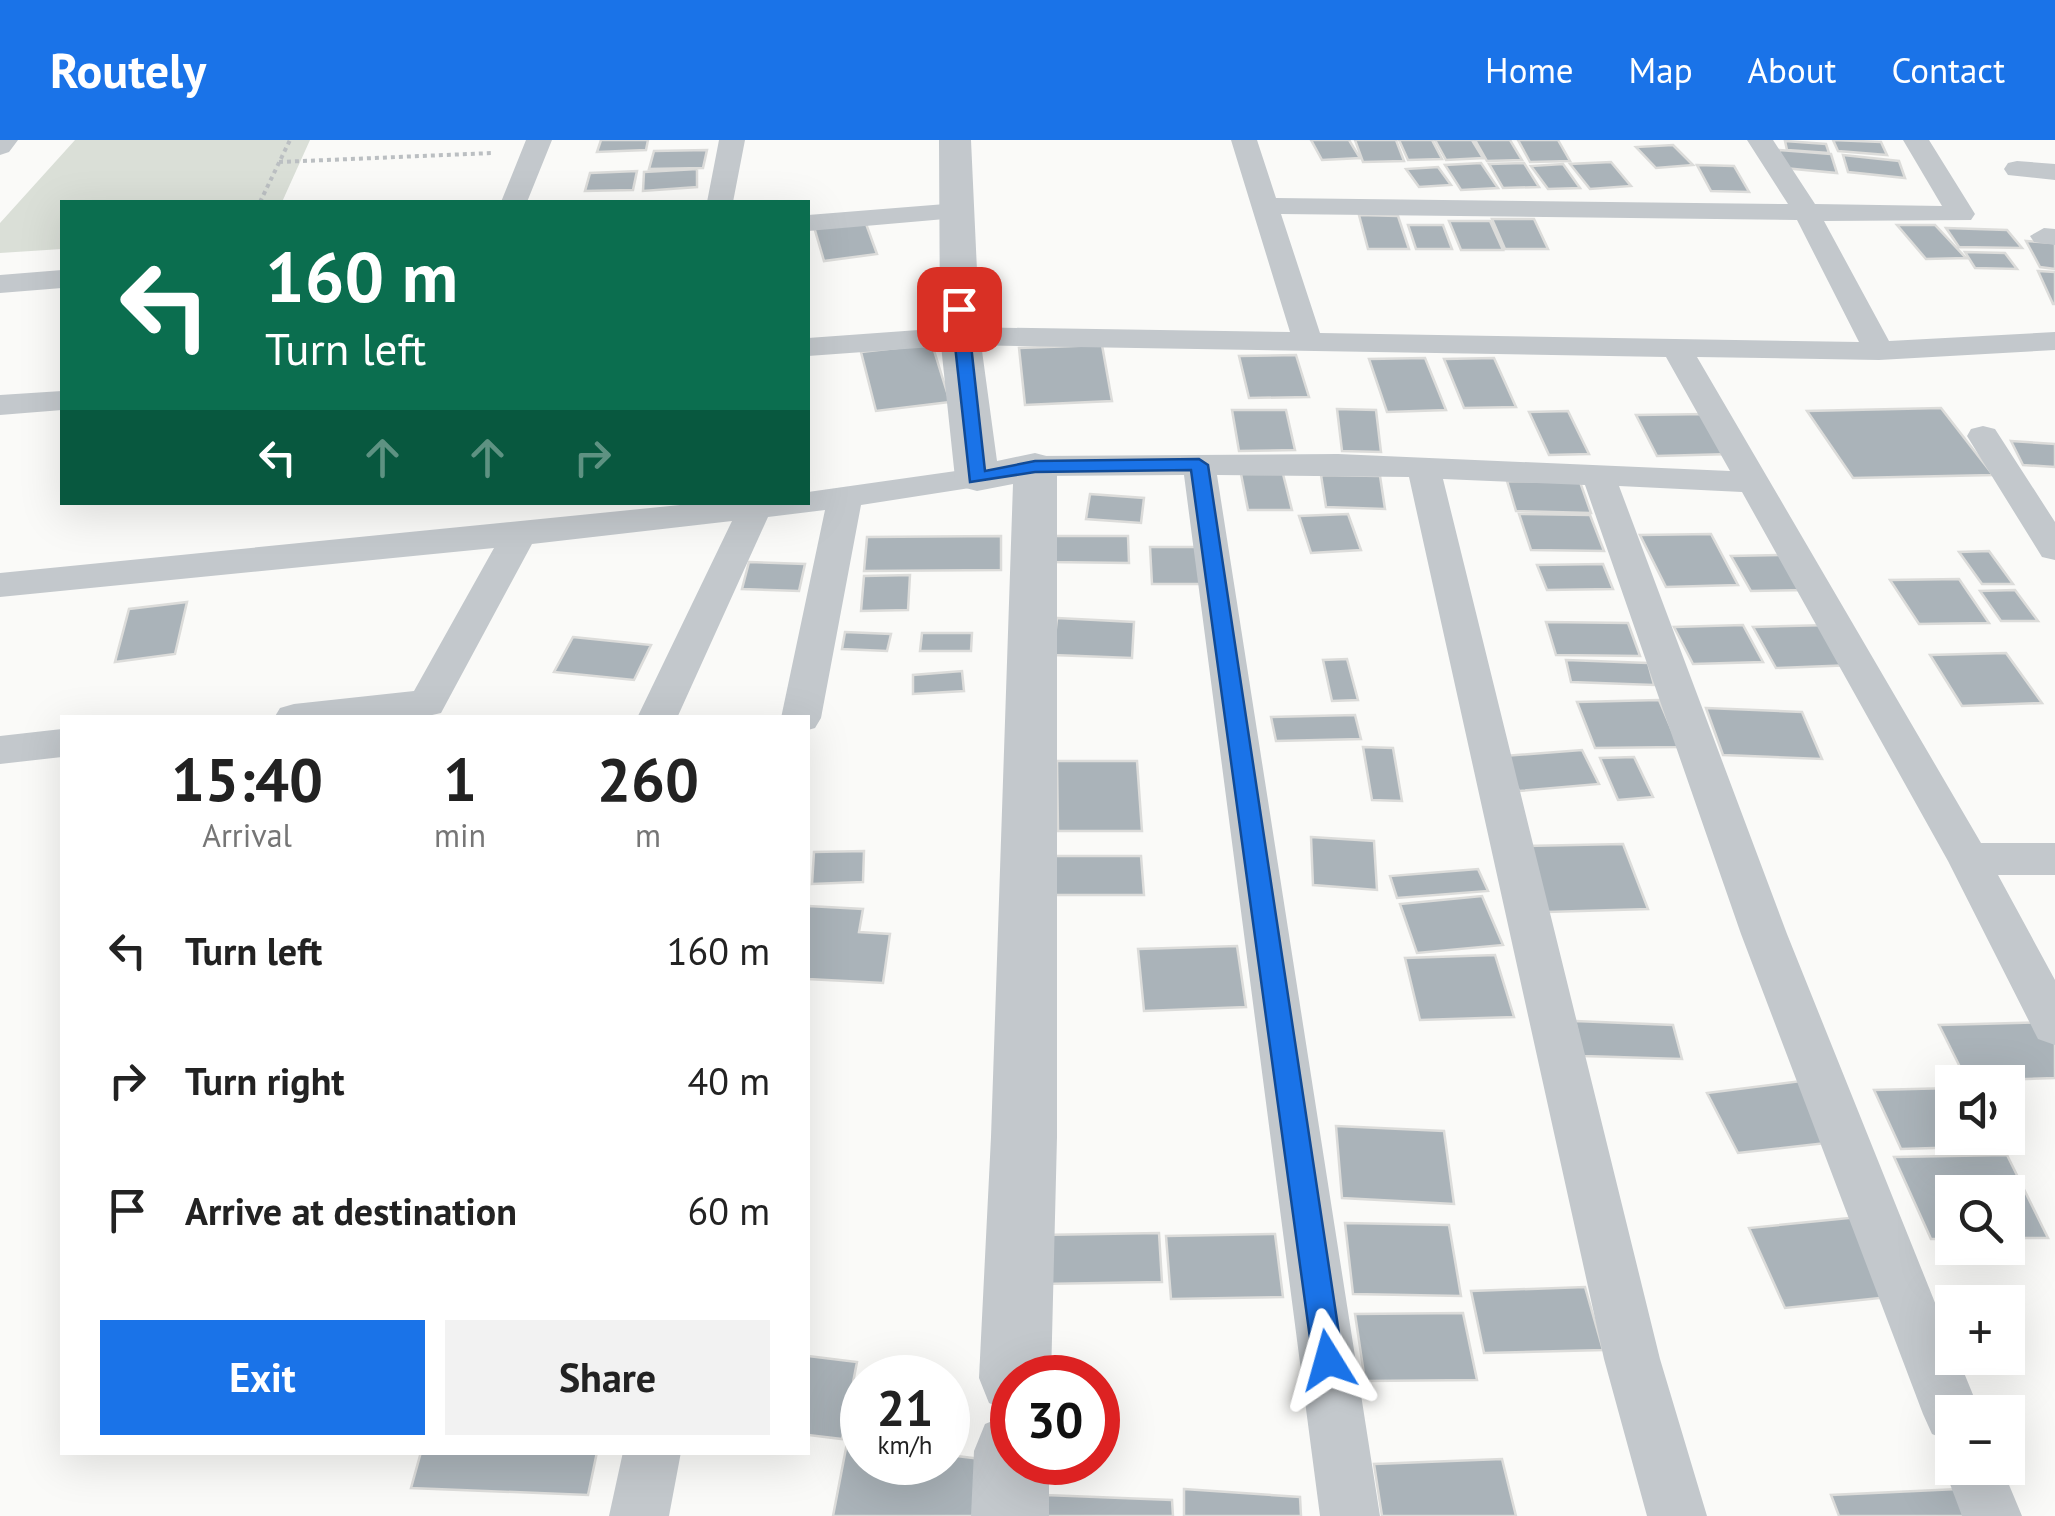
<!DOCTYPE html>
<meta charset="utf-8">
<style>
:root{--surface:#fff;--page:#f2f2f2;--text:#222;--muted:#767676;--accent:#1a73e8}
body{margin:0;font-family:"PT Sans",sans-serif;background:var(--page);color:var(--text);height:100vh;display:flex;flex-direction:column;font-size:38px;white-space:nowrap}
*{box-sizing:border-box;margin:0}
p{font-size:32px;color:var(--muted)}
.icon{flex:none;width:55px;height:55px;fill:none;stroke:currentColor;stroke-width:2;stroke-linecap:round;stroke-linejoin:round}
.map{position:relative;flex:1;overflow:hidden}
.sheet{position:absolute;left:60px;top:575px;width:750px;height:740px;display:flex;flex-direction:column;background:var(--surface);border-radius:0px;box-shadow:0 10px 40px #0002}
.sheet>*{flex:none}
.top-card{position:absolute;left:60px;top:60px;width:750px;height:305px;border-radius:0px;box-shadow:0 10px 40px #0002;background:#0b6e4f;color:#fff;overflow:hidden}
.buttons{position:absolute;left:1935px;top:925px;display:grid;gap:20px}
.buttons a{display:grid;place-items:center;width:90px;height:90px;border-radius:0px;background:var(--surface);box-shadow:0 10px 40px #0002;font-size:50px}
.speed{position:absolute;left:840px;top:1215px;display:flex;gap:20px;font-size:50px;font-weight:700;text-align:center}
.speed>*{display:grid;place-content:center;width:130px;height:130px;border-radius:50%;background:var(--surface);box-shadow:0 10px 40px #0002;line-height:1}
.speed small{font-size:25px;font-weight:400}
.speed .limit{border:15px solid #d22;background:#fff;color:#111}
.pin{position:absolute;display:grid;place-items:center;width:85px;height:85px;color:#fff;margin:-42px;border-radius:20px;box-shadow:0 5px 15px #0006}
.me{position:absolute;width:110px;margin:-55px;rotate:352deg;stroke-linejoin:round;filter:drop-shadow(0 0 8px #0008)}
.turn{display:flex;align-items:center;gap:35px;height:210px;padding:0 40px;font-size:45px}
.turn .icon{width:130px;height:130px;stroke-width:2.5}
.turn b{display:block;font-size:70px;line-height:85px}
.lanes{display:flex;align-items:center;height:95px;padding:0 40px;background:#0003;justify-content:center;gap:50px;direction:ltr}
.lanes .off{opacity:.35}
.eta{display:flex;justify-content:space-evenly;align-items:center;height:170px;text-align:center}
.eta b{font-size:60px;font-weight:700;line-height:70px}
.cta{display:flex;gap:20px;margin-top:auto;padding:20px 40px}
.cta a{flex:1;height:115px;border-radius:0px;background:var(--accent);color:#fff;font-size:40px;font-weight:700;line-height:115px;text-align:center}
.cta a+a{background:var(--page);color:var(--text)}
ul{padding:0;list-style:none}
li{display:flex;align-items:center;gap:30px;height:130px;padding:0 40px}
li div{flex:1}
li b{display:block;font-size:38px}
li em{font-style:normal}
header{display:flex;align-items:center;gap:60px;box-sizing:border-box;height:140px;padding:0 50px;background:var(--accent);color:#fff}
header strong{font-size:48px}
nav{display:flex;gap:55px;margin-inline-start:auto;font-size:35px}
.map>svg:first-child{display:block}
.green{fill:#dadfd7}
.building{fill:#aab3b9;stroke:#dcdcda;stroke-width:2.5}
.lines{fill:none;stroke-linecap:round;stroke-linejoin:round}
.path{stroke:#bbbfc2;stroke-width:4;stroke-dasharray:4 4;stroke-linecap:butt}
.minor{fill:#c3c8cc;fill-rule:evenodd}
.tertiary{fill:#c3c8cc;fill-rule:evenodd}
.route{fill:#1a73e8;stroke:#114b97;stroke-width:2.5}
</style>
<header>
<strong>Routely</strong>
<nav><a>Home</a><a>Map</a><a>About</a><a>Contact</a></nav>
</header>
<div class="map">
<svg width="2055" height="1376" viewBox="0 0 2055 1376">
<rect width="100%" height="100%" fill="#fafaf8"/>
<path class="green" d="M75 0H310L282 62H62V109L0 113V83Z"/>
<path class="building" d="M601 0H648L646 10 597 12Z
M1311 0H1349L1360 18 1322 20Z
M1355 0H1396L1404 21 1363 22Z
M1399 0H1432L1442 19 1408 20Z
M1435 0H1472L1483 18 1446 20Z
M1475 0H1510L1522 20 1487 21Z
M1518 0H1558L1570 21 1530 22Z
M1833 0 1881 2 1887 15 1838 11Z
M1785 1 1826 4 1829 13 1787 10Z
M1673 5 1693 25 1656 28 1636 7Z
M707 10 703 28 649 29 654 11Z
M1779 10 1831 14 1837 33 1784 28Z
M1843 15 1899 21 1905 38 1848 32Z
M1611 22 1631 46 1590 49 1570 24Z
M1481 23 1498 48 1461 50 1445 25Z
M1524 23 1539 47 1503 48 1489 24Z
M1563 24 1580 48 1548 49 1531 26Z
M1697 25 1734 26 1749 52 1711 51Z
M1438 27 1451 45 1419 47 1406 29Z
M697 29V47L643 51 644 32Z
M637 31 633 50 585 51 590 33Z
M1359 75 1398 76 1409 109H1368Z
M1492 79H1534L1548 109H1505Z
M865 81 877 114 824 121 814 87Z
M1449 81H1490L1503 110H1461Z
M1408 85H1443L1452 109H1416Z
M1897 85H1935L1966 118 1926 119Z
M1946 88 2007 90 2022 108 1959 107Z
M2026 101 2055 103V129L2040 127Z
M1965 112 2005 113 2017 129 1975 128Z
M2038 131 2055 132V164H2053Z
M932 204 950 262 876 271 861 212Z
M1102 205 1112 261 1025 265 1019 208Z
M1296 215 1309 257 1249 258 1239 216Z
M1425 218 1446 270 1387 272 1369 219Z
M1494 218 1516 267 1464 268 1444 219Z
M1941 268 1993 335 1853 338 1807 271Z
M1337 269 1376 270 1381 312 1342 311Z
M1232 270H1286L1295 310 1239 311Z
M1568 271 1589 314 1549 315 1529 272Z
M1707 274 1731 314 1657 316 1636 275Z
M2011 301 2055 304V327L2023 325Z
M1241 334H1283L1292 370H1248Z
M1321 335 1380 336 1385 369 1326 367Z
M1507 341 1580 342 1591 373 1516 371Z
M1090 354 1144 358 1141 383 1086 379Z
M1348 374 1361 410 1311 413 1299 376Z
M1519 374 1590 375 1604 411 1531 410Z
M1711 394 1738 445 1666 447 1640 395Z
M1001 396V430L864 431 867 397Z
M1049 396H1128L1129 423 1049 422Z
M1150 407H1197L1201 444H1152Z
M1989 411 2013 444H1982L1959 412Z
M1786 415 1807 450 1751 451 1731 416Z
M749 422 805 424 799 451 742 449Z
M1603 424 1613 449 1547 450 1537 425Z
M910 435 908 470 861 471 864 436Z
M1959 439 1989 483 1919 484 1890 440Z
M2015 450 2038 481H2001L1980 451Z
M187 462 175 514 115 522 129 469Z
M1057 478 1134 482 1132 518 1053 515Z
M1546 482 1628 483 1640 516 1556 515Z
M1743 485 1763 522 1693 524 1674 487Z
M1830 485 1854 525 1776 528 1753 487Z
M845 492 891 494 887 511 842 509Z
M922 493H972L971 511H920Z
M573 497 651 505 634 540 554 532Z
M2006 513 2042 563 1962 566 1930 515Z
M1347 519 1358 560 1332 561 1323 520Z
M1566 520 1648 523 1654 545 1571 542Z
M962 531 964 551 913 554V535Z
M1659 560 1679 607 1595 608 1577 562Z
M1706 568 1802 572 1822 619 1723 615Z
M1355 575 1361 599 1276 601 1271 577Z
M1363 607 1393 608 1402 661 1372 660Z
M1582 610 1599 644 1519 651 1503 616Z
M1634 617 1653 657 1618 660 1600 618Z
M1057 621H1137L1142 691H1058Z
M1311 697 1374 701 1377 750 1313 745Z
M1623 704 1648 769 1547 772 1525 706Z
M864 711 863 742 812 744 814 712Z
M1051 716H1141L1144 755H1051Z
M1478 729 1488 751 1397 758 1390 736Z
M1482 756 1503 805 1417 813 1400 764Z
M808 766 863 769 859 792 890 794 883 843 808 839Z
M1237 806 1246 867 1144 871 1138 809Z
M1495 815 1514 877 1420 880 1405 818Z
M1575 881 1673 885 1682 919 1583 916Z
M2048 882 2055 894V938L1967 941 1939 885Z
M1801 941 1835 1002 1738 1013 1707 953Z
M1952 948V998H1995L1999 1006 1901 1009 1874 950Z
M1336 986 1444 991 1454 1064 1342 1058Z
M2007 1015 2048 1098H2008V1052H1952V1099H1931L1894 1017Z
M1859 1077 1899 1156 1785 1168 1749 1088Z
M1345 1083 1449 1085 1461 1156 1353 1154Z
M1159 1093 1162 1142 1040 1144 1039 1095Z
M1275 1094 1283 1157 1171 1159 1166 1096Z
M1585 1147 1603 1210 1484 1213 1471 1151Z
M1463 1173 1477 1240 1365 1241 1355 1174Z
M808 1216 857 1222 842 1299 808 1295Z
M847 1303 862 1305V1322H948V1315L998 1321 991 1376H833Z
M421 1312H597L588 1355 411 1348Z
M1502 1319 1516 1376H1382L1374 1324Z
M1184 1349 1300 1357 1301 1376H1184Z
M1958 1349 1970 1376H1839L1831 1355Z
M1045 1355 1172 1360 1173 1376H1045Z"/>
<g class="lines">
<path class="path" d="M279 22 493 13
M260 62 290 0"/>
<path class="minor" d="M0 0H18L9 12 0 15Z
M526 0H552L527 62H501Z
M719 0H745L733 62H707Z
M1231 0H1257L1276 58 1788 64 1747 0H1773L1815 64 1942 66 1903 0H1929L1975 74 1971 80 1824 81 1889 201 2055 192V210L1879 220 1697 217 1981 703H2055V735H1998L2055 840V905L2038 899 1948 721 1742 352 1619 346 1787 794 1952 1205V1218H1958L1980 1272H1952V1302L1932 1294 1923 1274 1741 794 1585 345 1443 339 1660 1219 1707 1376H1647L1604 1219 1409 337 1217 335 1380 1376H1320L1184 335 1035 336 1023 333 1018 326 1023 319 1035 316 1338 314 1730 331 1666 217 960 205 808 216V198L960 187 1290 192ZM1281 74 1797 80 1859 202 1320 193Z
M2017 21 2055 24V40L2008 35 2004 29 2008 23Z
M958 63 972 71 968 77 808 91V75Z
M2044 88 2055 89V105L2034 102 2030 96Z
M62 130V148L0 153V135Z
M62 251V270L0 275V255Z
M1983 286 1995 289 2055 382V420L2042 417 1967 296 1971 289Z
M977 328 989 331 994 338 989 345 861 365 821 578 815 588 808 590V578H781L825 370 768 377 677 578H637L732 381 532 404 441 573 419 578H274L280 568 294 564 414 551 494 408 0 457V433L710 362H808V352Z
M62 589V617L0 624V596Z
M1952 1307V1328H2002L2022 1376H1962L1944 1328Z
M623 1312H681L669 1376H609Z"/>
<path class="tertiary" d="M939 0H971L980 196 997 321 1035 313 1050 317 1057 326V997L1051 1238H1012V1273L989 1263 979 1238 991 997 1013 344 977 351 962 347 955 338 940 196Z
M1012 1273V1322H1049V1376H971L974 1311 985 1284Z"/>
</g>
<path class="route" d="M959 165 967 169 985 331 1035 321 1199 319 1208 325 1343 1220 1338 1231 1328 1235 1317 1231 1313 1220 1191 330 1035 332 970 342 951 169Z"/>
</svg>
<div class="buttons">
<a><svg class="icon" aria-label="sound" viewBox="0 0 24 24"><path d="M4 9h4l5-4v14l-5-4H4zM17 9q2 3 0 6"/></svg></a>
<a><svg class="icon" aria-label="search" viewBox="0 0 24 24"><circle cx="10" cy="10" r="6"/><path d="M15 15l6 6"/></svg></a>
<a>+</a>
<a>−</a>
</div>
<div class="speed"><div>21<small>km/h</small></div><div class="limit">30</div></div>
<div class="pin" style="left:959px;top:169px;background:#d93025"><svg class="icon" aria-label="arrive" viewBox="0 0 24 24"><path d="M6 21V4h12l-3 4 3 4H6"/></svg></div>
<svg class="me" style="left:1328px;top:1220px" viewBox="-20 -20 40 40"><path d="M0-17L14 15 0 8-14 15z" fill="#1a73e8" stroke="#fff" stroke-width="4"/></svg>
<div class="top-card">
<div class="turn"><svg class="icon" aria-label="left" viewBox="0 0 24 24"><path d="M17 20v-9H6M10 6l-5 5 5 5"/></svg><div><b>160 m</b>Turn left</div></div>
<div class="lanes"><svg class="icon" aria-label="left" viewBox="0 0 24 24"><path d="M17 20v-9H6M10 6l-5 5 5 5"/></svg><svg class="icon off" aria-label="ahead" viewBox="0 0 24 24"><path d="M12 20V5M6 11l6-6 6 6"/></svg><svg class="icon off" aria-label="ahead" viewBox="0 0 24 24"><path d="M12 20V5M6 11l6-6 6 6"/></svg><svg class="icon off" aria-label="right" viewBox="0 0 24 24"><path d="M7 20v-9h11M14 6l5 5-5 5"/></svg></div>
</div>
<section class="sheet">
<div class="eta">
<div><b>15:40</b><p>Arrival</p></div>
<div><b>1</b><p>min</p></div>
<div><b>260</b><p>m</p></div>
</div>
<ul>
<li><svg class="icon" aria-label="left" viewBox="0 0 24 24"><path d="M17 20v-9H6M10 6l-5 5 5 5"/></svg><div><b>Turn left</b></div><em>160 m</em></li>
<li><svg class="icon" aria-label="right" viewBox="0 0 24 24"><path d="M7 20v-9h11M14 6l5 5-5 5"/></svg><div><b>Turn right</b></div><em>40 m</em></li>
<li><svg class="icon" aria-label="arrive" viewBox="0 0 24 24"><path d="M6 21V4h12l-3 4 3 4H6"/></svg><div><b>Arrive at destination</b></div><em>60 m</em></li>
</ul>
<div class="cta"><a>Exit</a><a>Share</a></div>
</section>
</div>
